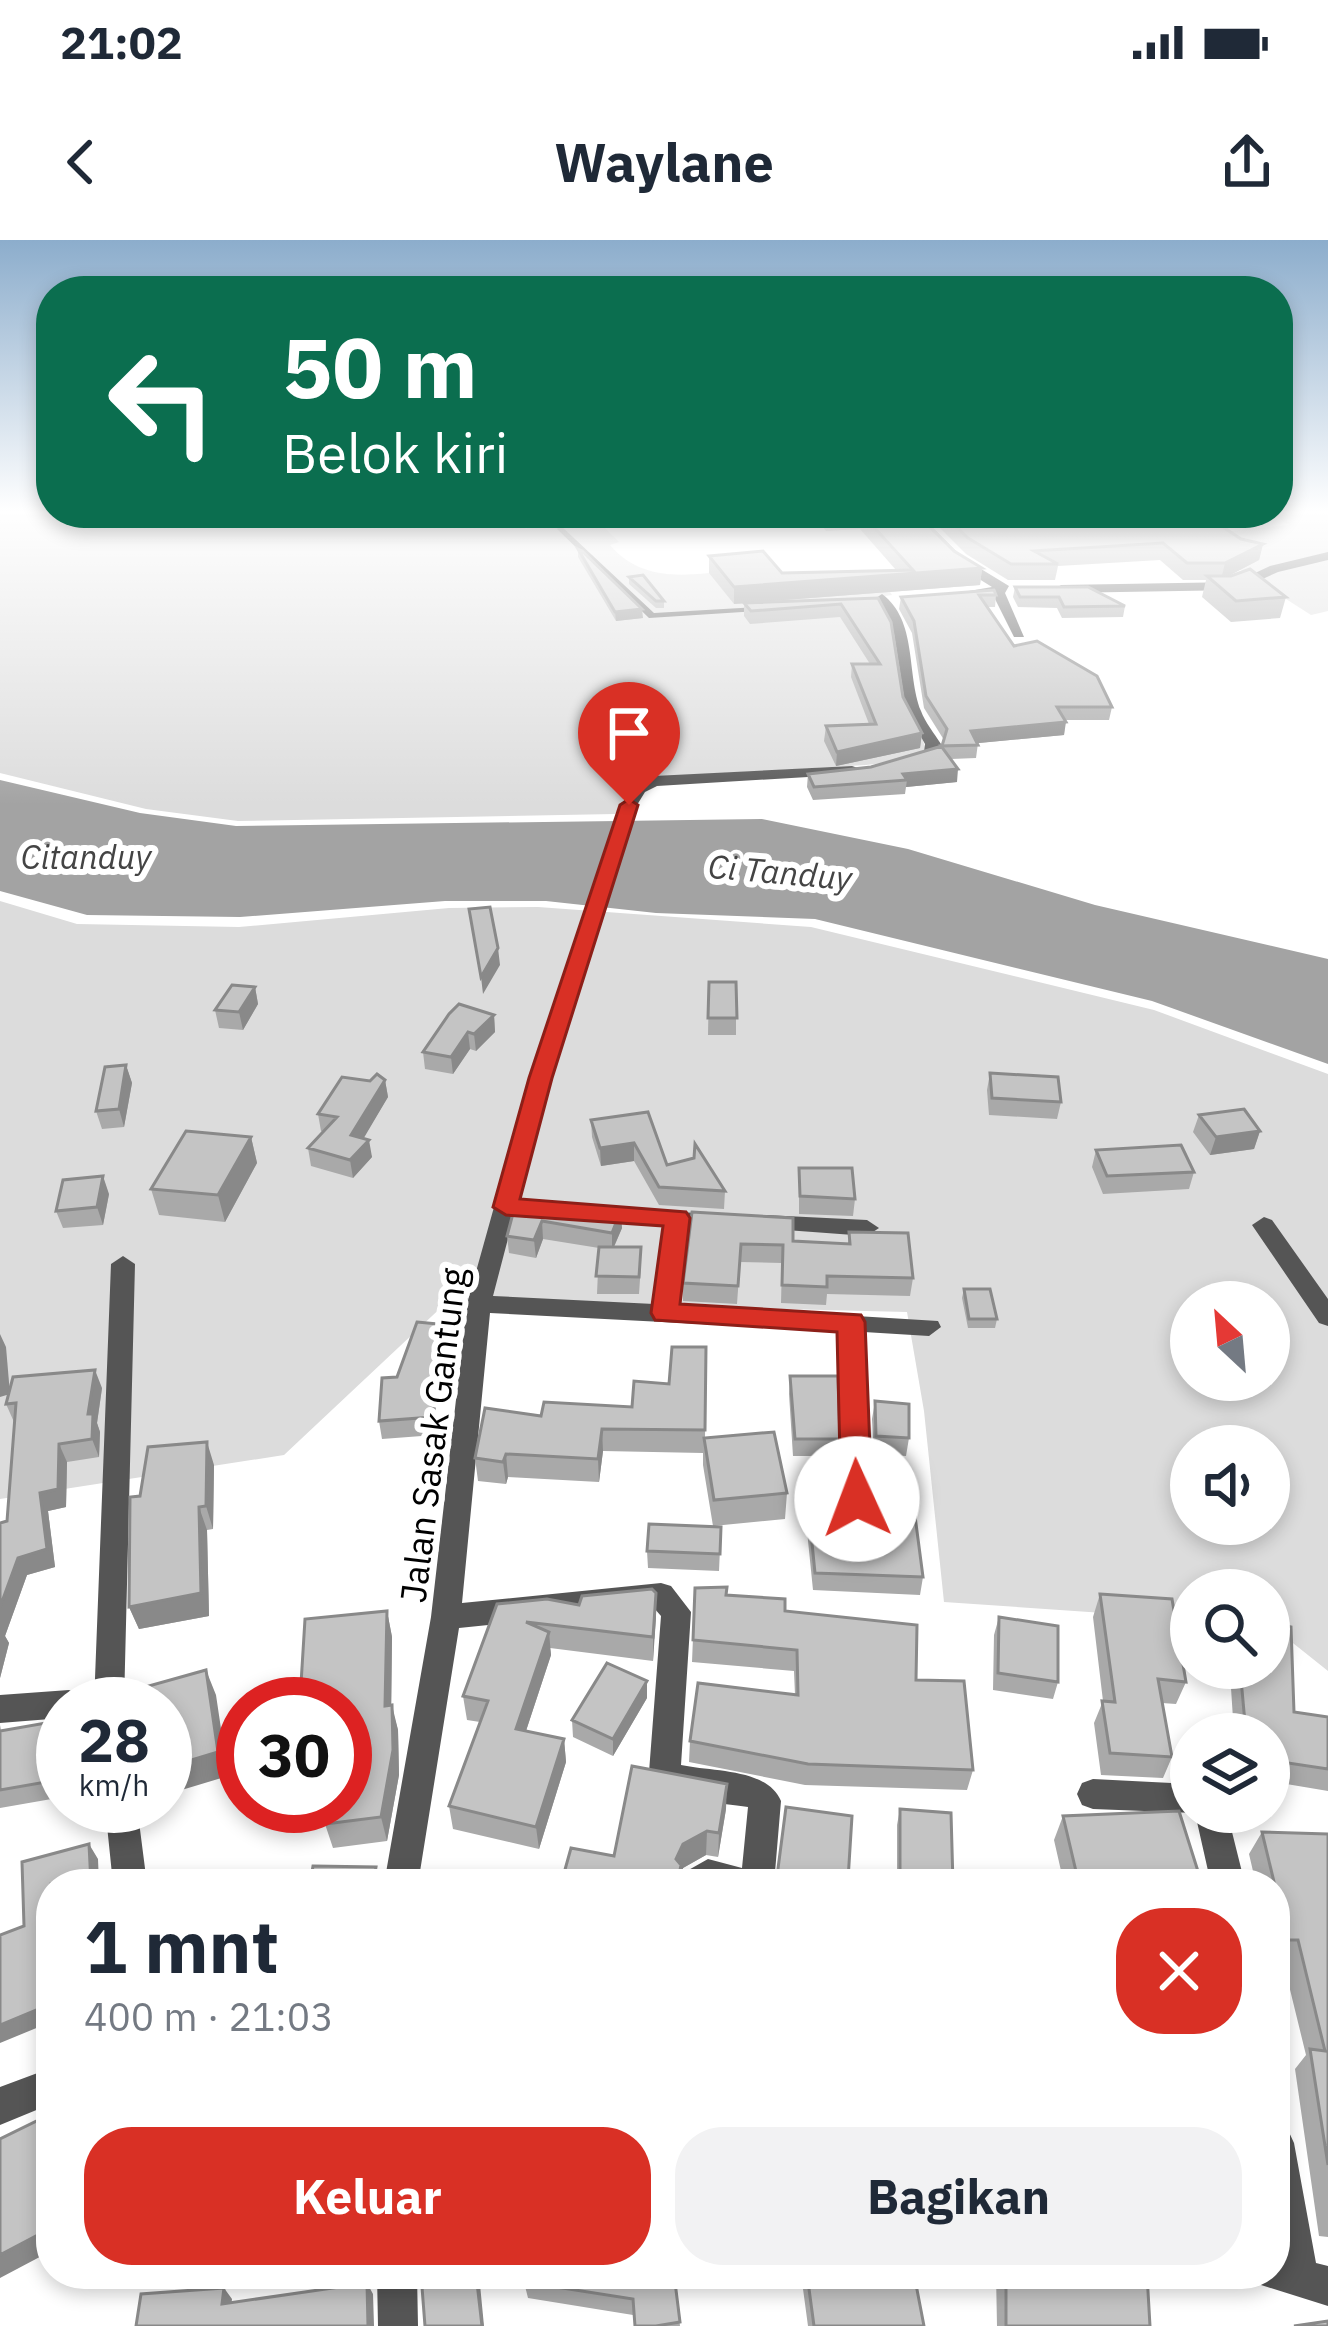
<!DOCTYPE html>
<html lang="id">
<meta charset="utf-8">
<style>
:root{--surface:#fff;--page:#f2f2f3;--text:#1f2937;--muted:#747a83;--accent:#d93025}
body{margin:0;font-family:"IBM Plex Sans",sans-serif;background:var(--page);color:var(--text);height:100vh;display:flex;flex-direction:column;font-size:45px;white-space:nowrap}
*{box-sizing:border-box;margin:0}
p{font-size:39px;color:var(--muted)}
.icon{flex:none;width:66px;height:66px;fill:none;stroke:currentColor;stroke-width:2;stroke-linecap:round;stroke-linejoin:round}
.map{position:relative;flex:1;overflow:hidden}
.side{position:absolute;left:36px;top:1629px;width:1254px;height:420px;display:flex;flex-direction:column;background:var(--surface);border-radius:48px;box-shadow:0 6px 18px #0003}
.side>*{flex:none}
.banner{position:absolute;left:36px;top:36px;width:1257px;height:252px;border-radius:48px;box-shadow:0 6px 18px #0003;background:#0b6e4f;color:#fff;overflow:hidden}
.needle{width:78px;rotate:334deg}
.buttons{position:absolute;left:1170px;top:1041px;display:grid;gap:24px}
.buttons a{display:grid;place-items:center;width:120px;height:120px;border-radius:50%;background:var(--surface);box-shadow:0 6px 18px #0003;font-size:60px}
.speed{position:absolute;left:36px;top:1437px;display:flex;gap:24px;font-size:60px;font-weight:700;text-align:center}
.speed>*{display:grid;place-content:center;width:156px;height:156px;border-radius:50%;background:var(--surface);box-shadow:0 6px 18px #0003;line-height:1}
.speed small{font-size:30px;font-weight:400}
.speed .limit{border:18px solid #d22;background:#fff;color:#111}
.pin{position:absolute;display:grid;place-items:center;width:102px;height:102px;color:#fff;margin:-123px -51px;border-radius:50% 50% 50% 0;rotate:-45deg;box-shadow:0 0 12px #0007}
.pin .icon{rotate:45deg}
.me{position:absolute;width:132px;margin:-66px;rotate:358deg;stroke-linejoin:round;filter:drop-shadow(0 0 9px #0008)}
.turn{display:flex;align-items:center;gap:42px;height:252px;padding:0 48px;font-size:54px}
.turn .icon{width:156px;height:156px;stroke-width:2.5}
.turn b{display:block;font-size:84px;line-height:102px}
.round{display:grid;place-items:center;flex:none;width:126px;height:126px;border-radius:48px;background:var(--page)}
.summary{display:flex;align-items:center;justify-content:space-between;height:204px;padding:0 48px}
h1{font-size:72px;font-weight:700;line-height:90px}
.primary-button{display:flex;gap:24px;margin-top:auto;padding:24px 48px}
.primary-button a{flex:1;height:138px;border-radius:48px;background:var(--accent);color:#fff;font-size:48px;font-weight:700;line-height:138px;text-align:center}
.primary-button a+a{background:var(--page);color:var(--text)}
.status{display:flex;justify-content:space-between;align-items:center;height:84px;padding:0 60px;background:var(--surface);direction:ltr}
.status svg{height:33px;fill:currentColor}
header{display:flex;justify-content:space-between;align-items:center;height:156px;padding:0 48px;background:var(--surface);font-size:54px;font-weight:700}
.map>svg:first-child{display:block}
.green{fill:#dcdcdc;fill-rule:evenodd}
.water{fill:#a3a3a3}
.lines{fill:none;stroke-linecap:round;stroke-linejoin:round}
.service{fill:#555;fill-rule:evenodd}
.minor{fill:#555;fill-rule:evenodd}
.wall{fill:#a9a9a9}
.shaded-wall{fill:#898989}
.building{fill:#c4c4c4;stroke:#898989;stroke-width:3}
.route{fill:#d93025;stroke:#8d1f18;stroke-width:3}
.labels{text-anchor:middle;stroke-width:12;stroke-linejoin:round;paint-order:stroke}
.far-water-label{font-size:33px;font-style:italic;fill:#444;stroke:#fff}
.street-label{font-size:36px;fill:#000;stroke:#fff}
</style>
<div class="status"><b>21:02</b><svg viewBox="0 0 49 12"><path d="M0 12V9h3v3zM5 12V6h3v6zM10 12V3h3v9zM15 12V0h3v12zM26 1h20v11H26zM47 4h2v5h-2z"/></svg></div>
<header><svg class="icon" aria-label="back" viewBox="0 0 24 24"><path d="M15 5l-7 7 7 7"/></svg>Waylane<svg class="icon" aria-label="share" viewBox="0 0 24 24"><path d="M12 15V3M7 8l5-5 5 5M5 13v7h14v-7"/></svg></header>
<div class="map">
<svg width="1328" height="2086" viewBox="0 0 1328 2086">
<rect width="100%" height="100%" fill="#fff"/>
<path class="green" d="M0 273 446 277 486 273 526 289 593 276 619 302 610 305C649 351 709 331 763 326L782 347 884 343 892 355 878 357 896 394 926 512 910 520 866 525 654 537 631 547 615 574 238 581 146 569 0 533Z
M1271 273H1328V371L1311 375 1239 329 1213 293 1289 285Z
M0 661 77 684 239 687 449 668 538 667 811 687 1154 770 1328 834V1431L1269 1384V1350H1191V1379L944 1362 924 1171 907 1072 448 1061 284 1215 0 1259ZM1191 1062H1269V1140H1191ZM1191 1206H1269V1284H1191Z"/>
<path class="water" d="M0 540 140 573 236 586 762 579 908 609 1095 665 1328 719V824L1152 761 815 679 656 673 546 661H445L240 677 87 675 0 651Z"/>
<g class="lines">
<path class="service" d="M560 285 654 373 758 367 762 369 758 371 649 378 557 289Z"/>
<path class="minor" d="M905 273H918L963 318 1009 346 1005 353 1024 397H1014L993 355 963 358V352L992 347 955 324Z
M1328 312V320L1278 332 1238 350 1061 353 1055 349 1061 345 1236 342 1270 326Z
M882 354C918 381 906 433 921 471 925 482 934 493 941 504L936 517 911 529 903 524 924 512 925 504 906 470 894 394 876 358Z
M852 526 858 528V534L657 546 645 552 637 565 550 838 493 1056 654 1064 665 985 584 978 581 973 592 965 733 976 736 981 733 986H687L678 1065 938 1081 941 1087 929 1096 864 1092 871 1259 867 1267 857 1270 847 1267 843 1259 839 1091 490 1073 462 1363 661 1343 671 1346 691 1372 681 1525C713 1532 767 1528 781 1561L774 1644H680L685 1632 708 1619 742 1628 748 1567C719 1562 663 1562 649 1532L661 1376 654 1368 459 1388 418 1644H384L431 1377 467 1064 530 838 621 565 633 546 654 536Z
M765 975 867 980 879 988 867 996 757 988 753 983 757 978Z
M1264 977 1272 980 1328 1059V1086L1319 1083 1252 985Z
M123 1016 135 1024 124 1464H94L111 1024Z
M69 1450 80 1454 84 1464H63V1478L0 1483V1455Z
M1093 1539 1191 1544V1572H1227L1245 1644H1211L1195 1573 1093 1569 1082 1565 1077 1554 1082 1543Z
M105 1566H137L147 1644H113Z
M51 1828V1864L0 1885V1847Z
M1275 1884 1288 1890 1294 1903 1316 2023 1328 2026V2066L1261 2045 1256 2034H1275Z
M377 2034H417L418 2086H378Z"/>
</g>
<path class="wall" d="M797 273H916L954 311 982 328 980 345 734 364 709 333V316L782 333 896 330 860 289 826 291 818 281 804 282Z
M925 273H1202L1241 299 1263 304 1259 320 1228 336 1286 357 1280 378 1231 382 1202 357 1206 340H1183L1160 320 1058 326 1055 340H1008L966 314Z
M578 309 643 378 616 381 578 317Z
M629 337 664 361V368H656L629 344Z
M1015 347 1125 366 1123 377 1062 378 1057 368 1018 367 1013 357Z
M996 355 995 367H987L1014 406 1112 467 1109 480H1065L1064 495 978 503 976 518 951 519 957 542 906 547 905 554 813 560 807 547 808 534 871 527 942 506 944 500 924 468 912 393 899 369 901 357Z
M878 358 903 457 922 493 920 508 836 526 824 501 826 486 869 484 851 437 852 424H870L840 377 750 384 744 376V363Z
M709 742H736V795H708Z
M255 747 258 764 243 790 219 788 215 770Z
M494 775 495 792 476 811 470 809 453 834 425 829 423 812Z
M126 825 132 843 124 887 102 889 96 871Z
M990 833 1061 862 1057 879 989 875 987 850Z
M385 840 388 857 363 898 372 917 353 938 311 926 308 908 323 892 321 891 318 874 370 841Z
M1199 875 1260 891 1254 909 1210 915 1193 892Z
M591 880 667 925 725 951 724 969 659 965 634 921 601 926 592 897Z
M251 897 257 923 225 982 159 975 151 949Z
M1096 910 1194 932 1189 949 1103 954 1092 927Z
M799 928 855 959 853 976 799 974Z
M109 954 103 985 63 988 56 971Z
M516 962 622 988 614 1007 641 1025 639 1054H597L599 1008 543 999 536 1018 509 1013 507 996Z
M692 972 793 1001 848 1004 849 992 913 1038 910 1056 827 1054 826 1065 781 1063 782 1023 740 1022 737 1064 683 1061V1043Z
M964 1049 997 1079 995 1088H968L962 1058Z
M449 1085 451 1102 436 1148 435 1195 382 1199 379 1181 397 1137Z
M6 1107 9 1152 102 1148 97 1183 100 1192 99 1217 67 1222 66 1267 48 1271 55 1327 27 1335 5 1396 9 1403 0 1438V1283L7 1281 14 1182 6 1164 9 1154Z
M706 1107 705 1198 787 1253 785 1279 713 1286 703 1225V1213L603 1211 599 1242 508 1237 506 1244 478 1241 475 1218 541 1176 632 1167 669 1144Z
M790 1136 840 1199 837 1216H793L789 1154Z
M875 1161 909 1198 906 1216 874 1214 872 1179Z
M214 1225 213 1289 207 1290 209 1376 139 1389 129 1367Z
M809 1273 923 1337 920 1355 813 1350 807 1291Z
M721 1287 719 1331 648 1328 647 1311Z
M695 1348 785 1371 916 1440 973 1530 967 1550 805 1545 689 1522 690 1501 795 1455 794 1431 692 1422Z
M656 1353 653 1421 550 1408 551 1415 526 1491 564 1499 566 1522 539 1609 453 1589 449 1566 480 1482 467 1480 463 1456 497 1364 579 1365Z
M1100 1354 1186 1442 1176 1464 1162 1463 1172 1517 1163 1538 1101 1535 1094 1483 1103 1461 1093 1377Z
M387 1371 392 1397 391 1465 398 1490 399 1535 387 1601 333 1608 325 1584 345 1464H301L300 1460Z
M999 1377 1058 1442 1053 1459 993 1450 994 1395Z
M1207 1428H1269L1294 1472 1328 1477V1551L1269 1541V1494H1234L1231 1448 1207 1444Z
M647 1458 613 1516 573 1497 572 1480Z
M63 1480V1557L0 1568V1485L1 1490Z
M726 1569 718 1617 706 1615 683 1628 680 1644H561L614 1616Z
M900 1569 953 1644H897V1585Z
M852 1576 847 1644H776Z
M1063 1576 1202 1644H1064L1054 1600Z
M1262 1592 1328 1594V1997L1319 1996 1295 1829 1306 1815 1283 1721H1275V1644H1256L1249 1614Z
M674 2034 680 2086H635L633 2075 528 2058 524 2042Z
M801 2034H914L924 2086H808Z
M996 2034H1147L1150 2086H997Z"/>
<path class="shaded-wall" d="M1263 304 1259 320 1221 340 1225 323Z
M982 328 980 345 734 364V347Z
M642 369 643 378 616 381 615 372Z
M1066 482 1064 495 969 504 971 491Z
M922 493 920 508 836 526 837 512Z
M958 529 957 542 906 547 907 540 903 534Z
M498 708 500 725 483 754 481 737Z
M255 747 258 764 243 790 239 772Z
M494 775 495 792 476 811 474 794Z
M468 792 470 809 453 834 451 817Z
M126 825 132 843 124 887 119 869Z
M385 840 388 857 355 913 351 895Z
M1260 891 1254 909 1210 915 1216 897Z
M251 897 257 923 225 982 218 955Z
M369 900 372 917 353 938 350 920Z
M634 903V921L601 926 600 908Z
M103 936 109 954 103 985 97 967Z
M621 970 622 988 612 1011V993Z
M542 981 543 999 536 1018 534 1000Z
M449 1085 451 1102 436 1148 435 1195 432 1177 433 1130Z
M0 1094 6 1107 10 1154 0 1157Z
M95 1130 102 1148 97 1183 100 1192 99 1217 92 1199 88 1174Z
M602 1189 603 1211 599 1242 598 1219Z
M207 1202 214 1225 213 1289 206 1266Z
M59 1204 67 1222 66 1267 48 1271 55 1327 27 1335 5 1396 9 1403 0 1438V1367Z
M506 1214 508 1237 506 1244 503 1222Z
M199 1267 207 1290 209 1376 139 1389 129 1367Z
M656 1353V1378L653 1421V1397Z
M387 1371 392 1397 391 1491 385 1466Z
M549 1392 551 1415 519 1512 516 1489Z
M206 1430 216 1455 228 1536 165 1555V1528Z
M647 1441V1458L613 1516V1499Z
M392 1465 398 1490 399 1535 387 1601 381 1577Z
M564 1499 566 1522 539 1609 536 1587Z
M727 1544 726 1569 718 1617 719 1593Z
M707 1591 706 1615 683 1628 680 1644H677L676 1619 683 1604Z
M89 1604 98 1619 99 1644H91Z
M376 1627 381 1644H373Z
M51 1764V1782L0 1803V1785Z
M51 1988V2011L0 2038V2015Z
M476 2034H479L484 2086H482Z
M367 2043 373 2054 374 2086H368Z
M224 2048 232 2059 230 2075 222 2064Z"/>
<path class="building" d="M861 273H916L954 311 982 328 734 347 709 316 763 311 782 333 913 330Z
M942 273H1202L1241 299 1263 304 1225 323H1187L1163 303 1034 311 1058 324H1011L968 298Z
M578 309 582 311 642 369 615 372Z
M1250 329 1286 357 1236 361 1207 336H1231Z
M643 335 664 361H656L629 337Z
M1015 347H1088L1125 366 1064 367 1059 357H1020Z
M994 350 996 355H979L1014 406 1037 401 1097 436 1112 467H1057L1066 482 971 491 978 505 941 506 958 529 903 534 907 540 814 547 808 534 871 527 942 506 947 489 926 456 914 381 901 357Z
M878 358 891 382 903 457 922 493 837 512 826 486 876 484 852 424H880L841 364 751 371 744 363Z
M490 667 498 708 481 737 469 669Z
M709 742H736L737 778H708Z
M232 745 255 747 239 772 215 770Z
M459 764 494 775 474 794 468 792 451 817 423 812 449 774Z
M126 825 119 869 96 871 105 827Z
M990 833 1058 837 1061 862 992 858Z
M377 834 385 840 351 895 369 900 350 920 308 908 337 877 318 874 342 837 370 841Z
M1244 869 1260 891 1216 897 1199 875Z
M648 872 667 925 694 918 695 904 725 951 659 947 634 903 600 908 591 880Z
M186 891 251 897 218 955 151 949Z
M1181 905 1194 932 1107 936 1096 910Z
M799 928H852L855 959 800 956Z
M103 936 97 967 56 971 63 940Z
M516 962 621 970 612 993 542 981 534 1000 507 996Z
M692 972 793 978V1001L850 1004 849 992 908 993 913 1038 827 1036V1047L782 1045 783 1005 741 1004 738 1046 683 1043Z
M599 1007H641L639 1037 596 1036Z
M964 1049H990L997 1079H969Z
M417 1082 449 1085 433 1130 432 1177 379 1181 382 1138 397 1137Z
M672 1107H706L705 1190 602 1189 598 1219 506 1214 503 1222 475 1218 485 1168 541 1176 544 1162 632 1167 634 1141 669 1144Z
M95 1130 88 1174H93L92 1199 59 1204 58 1249 40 1253 47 1309 18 1318 0 1367V1283L7 1281 16 1163 6 1164 13 1137Z
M790 1136H838L840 1199H795Z
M875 1161 909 1164V1198L876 1196Z
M774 1192 787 1253 714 1260 704 1198Z
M207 1202 206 1266 199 1267 201 1353 129 1367 130 1257 140 1256 148 1207Z
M809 1273 915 1276 923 1337 815 1333Z
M649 1284 721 1287 720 1314 647 1311Z
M727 1347 726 1355 785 1359V1371L917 1385 916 1440 964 1441 973 1530 808 1524 690 1501 698 1443 798 1455 797 1410 693 1400 695 1348Z
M652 1349 656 1353 653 1397 526 1382 549 1392 516 1489 564 1499 536 1587 449 1566 488 1461 463 1456 497 1364 547 1359 579 1365 582 1356Z
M1100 1354 1172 1359 1186 1442 1158 1439 1172 1517 1110 1513 1102 1461 1115 1462Z
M387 1371 385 1466 392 1465 393 1510 381 1577 325 1584V1566H345V1464H327L328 1457 300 1460 305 1379Z
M999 1377 1058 1386V1442L998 1433Z
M1269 1382 1291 1387 1294 1472 1328 1477V1529L1269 1520V1494H1246L1240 1428H1269Z
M607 1423 647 1441 613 1499 572 1480Z
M206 1430 218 1512 165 1528V1464H128L127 1452Z
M63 1480V1539L0 1550V1491Z
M632 1526 727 1544 719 1593 707 1591 683 1604 676 1619 681 1625 677 1644H561L571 1608 614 1616Z
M786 1567 852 1576 848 1640 806 1634 805 1644H776Z
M900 1569 951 1573 953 1644H900Z
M1179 1571 1202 1644H1079L1063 1576Z
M1262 1592 1328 1594V1925L1310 1809 1325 1811 1298 1700H1288Z
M89 1604 91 1644H51V1764L0 1785V1695L24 1686 22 1622Z
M313 1626 376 1627 373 1644H310Z
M157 1632 216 1633 218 1644H160Z
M51 1874V1988L0 2015V1899Z
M421 2034H476L482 2086H425Z
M526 2034H674L680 2082 656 2086H635L633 2059 524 2042Z
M807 2034H914L924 2086H814Z
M1006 2034H1147L1150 2086H1006Z
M367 2043 368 2086H136L141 2054 224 2048 222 2064Z
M1328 2081V2086H1294Z"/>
<linearGradient id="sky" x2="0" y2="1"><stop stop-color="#8cadcc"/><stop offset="0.48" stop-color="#fff"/><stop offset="1" stop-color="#fff" stop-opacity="0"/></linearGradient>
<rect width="1328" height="565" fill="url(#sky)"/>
<path class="route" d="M629 559 638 565 552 838 520 959 686 972 690 978 680 1064 861 1075 865 1082 872 1259 868 1268 857 1272 846 1268 841 1259 837 1092 655 1080 651 1073 663 986 506 975 493 967 529 838 620 565Z"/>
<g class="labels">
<g class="far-water-label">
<text x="86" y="629">Citanduy</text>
<text transform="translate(780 632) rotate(5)" y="12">Ci Tanduy</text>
</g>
<g class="street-label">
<text transform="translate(433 1195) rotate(-83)" y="13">Jalan Sasak Gantung</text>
</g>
</g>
</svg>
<div class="buttons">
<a><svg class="needle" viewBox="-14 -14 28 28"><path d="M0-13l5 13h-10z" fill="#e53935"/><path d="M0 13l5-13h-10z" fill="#747a83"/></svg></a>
<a><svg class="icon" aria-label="sound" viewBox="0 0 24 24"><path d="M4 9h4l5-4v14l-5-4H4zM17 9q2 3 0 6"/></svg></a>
<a><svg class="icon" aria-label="search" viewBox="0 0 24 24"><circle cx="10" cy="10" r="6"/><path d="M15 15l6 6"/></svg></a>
<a><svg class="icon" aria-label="layers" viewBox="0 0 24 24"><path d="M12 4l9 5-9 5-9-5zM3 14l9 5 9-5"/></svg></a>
</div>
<div class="speed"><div>28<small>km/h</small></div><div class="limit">30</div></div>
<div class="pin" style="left:629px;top:565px;background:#d93025"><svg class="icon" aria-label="arrive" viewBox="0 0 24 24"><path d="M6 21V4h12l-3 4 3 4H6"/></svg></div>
<svg class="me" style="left:857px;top:1259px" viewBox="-20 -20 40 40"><circle r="19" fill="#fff"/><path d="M0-13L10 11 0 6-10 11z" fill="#d93025"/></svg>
<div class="banner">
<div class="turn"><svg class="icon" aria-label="left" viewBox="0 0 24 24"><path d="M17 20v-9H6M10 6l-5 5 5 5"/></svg><div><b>50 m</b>Belok kiri</div></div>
</div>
<section class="side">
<div class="summary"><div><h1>1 mnt</h1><p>400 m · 21:03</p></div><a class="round" style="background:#d93025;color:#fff"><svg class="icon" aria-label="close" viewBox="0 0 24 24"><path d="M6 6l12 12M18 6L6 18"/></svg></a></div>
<div class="primary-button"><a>Keluar</a><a>Bagikan</a></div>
</section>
</div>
